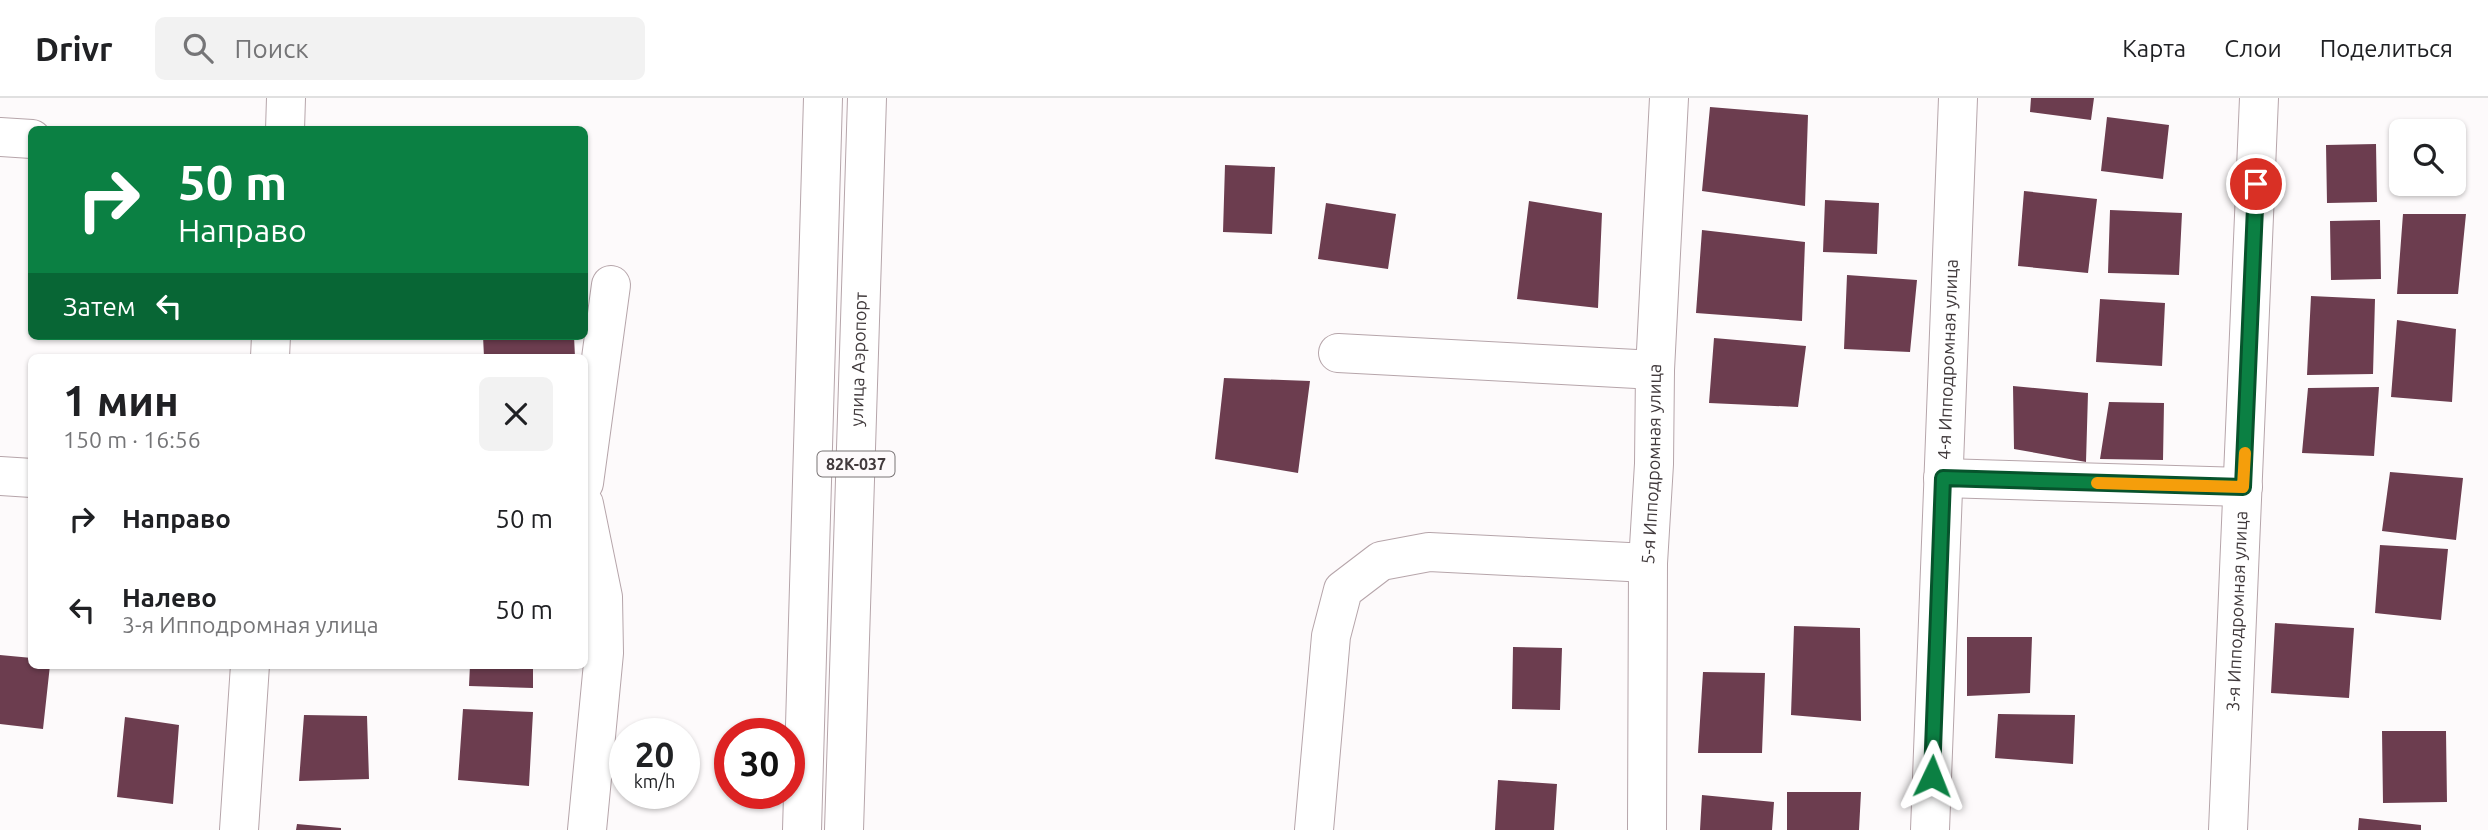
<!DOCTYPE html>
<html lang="ru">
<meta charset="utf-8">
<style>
:root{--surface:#fff;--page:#f2f2f2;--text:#202124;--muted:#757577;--line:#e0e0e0}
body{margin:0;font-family:Ubuntu,sans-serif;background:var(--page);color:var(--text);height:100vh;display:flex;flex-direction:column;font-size:26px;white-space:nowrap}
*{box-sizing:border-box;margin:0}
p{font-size:23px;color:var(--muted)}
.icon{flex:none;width:38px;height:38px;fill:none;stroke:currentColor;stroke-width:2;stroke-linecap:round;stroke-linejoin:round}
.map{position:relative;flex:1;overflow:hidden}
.drawer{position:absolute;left:28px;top:256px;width:560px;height:315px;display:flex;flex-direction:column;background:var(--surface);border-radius:10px;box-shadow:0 2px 5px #0004}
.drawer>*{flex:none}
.banner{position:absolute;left:28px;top:28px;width:560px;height:214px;border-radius:10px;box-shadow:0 2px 5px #0004;background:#0b8043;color:#fff;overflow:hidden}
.buttons{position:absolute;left:2389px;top:21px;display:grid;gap:14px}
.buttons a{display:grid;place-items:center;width:77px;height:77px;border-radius:10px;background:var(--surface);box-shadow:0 2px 5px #0004;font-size:35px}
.speed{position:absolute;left:609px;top:620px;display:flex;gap:14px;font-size:35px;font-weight:700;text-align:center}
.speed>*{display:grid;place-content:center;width:91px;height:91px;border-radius:50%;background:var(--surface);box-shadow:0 2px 5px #0004;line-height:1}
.speed small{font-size:18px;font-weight:400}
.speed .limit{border:10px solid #d22;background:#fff;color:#111}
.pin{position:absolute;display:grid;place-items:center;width:60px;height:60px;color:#fff;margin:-30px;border:4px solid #fff;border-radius:50%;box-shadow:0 2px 7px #0007}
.me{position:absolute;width:77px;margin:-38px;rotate:2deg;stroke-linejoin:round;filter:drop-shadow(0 0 5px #0008)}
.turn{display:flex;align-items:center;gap:24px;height:147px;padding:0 35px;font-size:32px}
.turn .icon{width:91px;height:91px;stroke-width:2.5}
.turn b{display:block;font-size:49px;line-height:60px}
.then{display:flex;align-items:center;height:66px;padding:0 35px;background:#0003;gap:14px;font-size:26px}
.round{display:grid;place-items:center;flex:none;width:74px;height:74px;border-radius:10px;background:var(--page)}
.summary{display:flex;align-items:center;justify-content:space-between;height:119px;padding:0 35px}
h1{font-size:42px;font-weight:700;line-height:52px}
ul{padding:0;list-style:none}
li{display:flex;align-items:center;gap:21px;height:91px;padding:0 35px}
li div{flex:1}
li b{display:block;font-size:26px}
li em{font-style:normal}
header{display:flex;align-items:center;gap:42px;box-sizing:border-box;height:98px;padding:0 35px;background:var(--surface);border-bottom:2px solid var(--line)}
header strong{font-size:33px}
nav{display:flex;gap:38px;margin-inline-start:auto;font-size:24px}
.search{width:490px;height:63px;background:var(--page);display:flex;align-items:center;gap:18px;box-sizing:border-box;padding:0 24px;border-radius:10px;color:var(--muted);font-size:26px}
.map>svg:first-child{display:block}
.building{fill:#6c3d4f}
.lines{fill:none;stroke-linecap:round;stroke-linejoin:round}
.minor-casing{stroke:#b6a5aa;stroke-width:40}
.major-casing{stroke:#b6a5aa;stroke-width:40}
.minor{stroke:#fff;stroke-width:38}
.major{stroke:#fff;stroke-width:38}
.route-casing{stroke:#07532c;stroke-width:18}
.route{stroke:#0b8043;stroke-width:12}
.slow{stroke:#f59e0b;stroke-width:12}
.labels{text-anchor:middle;stroke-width:7;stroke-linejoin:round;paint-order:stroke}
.shield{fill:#fdfafb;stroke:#797475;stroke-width:2}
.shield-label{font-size:16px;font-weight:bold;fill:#413a3c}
.street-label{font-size:18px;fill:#413a3c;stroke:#fdfafb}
</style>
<header>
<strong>Drivr</strong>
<div class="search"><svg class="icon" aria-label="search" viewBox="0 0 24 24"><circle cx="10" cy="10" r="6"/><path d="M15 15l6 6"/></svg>Поиск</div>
<nav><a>Карта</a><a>Слои</a><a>Поделиться</a></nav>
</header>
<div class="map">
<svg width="2488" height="732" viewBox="0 0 2488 732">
<rect width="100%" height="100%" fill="#fdfafb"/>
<path class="building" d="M2031 0H2094L2091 22 2030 14Z
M1710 9 1808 17 1805 108 1702 93Z
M2107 19 2169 27 2163 81 2101 73Z
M2376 46 2377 104 2327 105 2326 47Z
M1225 67 1275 69 1272 136 1223 134Z
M2024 93 2097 101 2088 175 2018 168Z
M1825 102 1879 105 1877 156 1823 154Z
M1529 103 1602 115 1598 210 1517 201Z
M1326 105 1396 116 1388 171 1318 161Z
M2110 112 2182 115 2179 177 2108 175Z
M2403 116H2466L2458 196H2397Z
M2380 122 2381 181 2331 182 2330 123Z
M1702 132 1805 144 1802 223 1696 215Z
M1847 177 1917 182 1910 254 1844 251Z
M2311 198 2375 201 2373 276 2307 277Z
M2100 201 2165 205 2162 268 2096 264Z
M2397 222 2456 231 2452 304 2391 299Z
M483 238H574L575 259H484Z
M1714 240 1806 248 1798 309 1709 305Z
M1224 280 1310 283 1298 375 1215 361Z
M2013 288 2088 295 2086 364 2014 351Z
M2379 289 2374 358 2302 355 2308 290Z
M2109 304 2164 305 2163 362 2100 361Z
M2390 374 2463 380 2456 442 2382 433Z
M2380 447 2448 451 2441 522 2375 515Z
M2275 525 2354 530 2349 600 2271 595Z
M1794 528 1860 530 1861 623 1791 617Z
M1967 539H2032L2030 595 1967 598Z
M1513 549 1562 550 1560 612 1512 611Z
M0 557 32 560V567H50L43 631 0 626Z
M470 567H533V590L469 588Z
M1703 574 1765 575 1762 655H1698Z
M463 611 533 614 529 688 458 682Z
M1998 616 2075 617 2073 666 1995 660Z
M304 617 367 618 369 681 299 683Z
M125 619 179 627 173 706 117 699Z
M2382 633H2446L2447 704 2383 705Z
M1498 682 1557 686 1554 732H1495Z
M1787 694H1861L1859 732H1787Z
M1702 697 1774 704 1772 732H1700Z
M2359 720 2421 727V732H2358Z
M297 726 341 730V732H296Z"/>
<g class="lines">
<defs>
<g id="minor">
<path d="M285 32 286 0"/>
<path d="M0 39 32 41"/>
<path d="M1338 255 1655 272"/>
<path d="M270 259 271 238"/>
<path d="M0 378 32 380"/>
<path d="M1943 380 2243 389"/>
<path d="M584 385 611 187"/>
<path d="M584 406 603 499 604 555 587 732"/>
<path d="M239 732 250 567"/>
<path d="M1314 732 1331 538 1343 492 1381 463 1429 454 1648 465"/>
<path id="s1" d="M1647 732 1648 465 1654 366 1655 272 1669 0"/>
<path id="s2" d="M1930 732 1958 0"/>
<path id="s3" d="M2228 732 2259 0"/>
</g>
<g id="major">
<path d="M802 732 823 0"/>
<path id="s4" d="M844 732 867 0"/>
</g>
</defs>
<use href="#minor" class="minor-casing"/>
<use href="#major" class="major-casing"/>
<use href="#minor" class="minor"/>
<use href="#major" class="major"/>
</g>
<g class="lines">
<defs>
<path id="route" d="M1932 678 1943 380 2243 389 2256 86"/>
</defs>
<use href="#route" class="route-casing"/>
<use href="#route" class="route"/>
<path class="slow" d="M2097 385 2243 389 2245 355"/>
</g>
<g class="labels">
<rect class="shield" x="817.5" y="353.5" width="77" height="25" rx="5"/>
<g class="shield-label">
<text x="856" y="372">82К-037</text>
</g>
<g class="street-label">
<text dy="6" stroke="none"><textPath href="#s4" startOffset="471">улица Аэропорт</textPath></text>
<text dy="6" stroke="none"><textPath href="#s2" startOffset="471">4-я Ипподромная улица</textPath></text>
<text dy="6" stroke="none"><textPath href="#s1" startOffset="366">5-я Ипподромная улица</textPath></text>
<text dy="6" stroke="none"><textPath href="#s3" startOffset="219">3-я Ипподромная улица</textPath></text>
</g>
</g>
</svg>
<div class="buttons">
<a><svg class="icon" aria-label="search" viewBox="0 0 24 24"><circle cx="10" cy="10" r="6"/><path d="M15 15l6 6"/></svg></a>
</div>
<div class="speed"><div>20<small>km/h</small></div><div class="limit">30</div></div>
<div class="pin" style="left:2256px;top:86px;background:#d93025"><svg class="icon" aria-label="arrive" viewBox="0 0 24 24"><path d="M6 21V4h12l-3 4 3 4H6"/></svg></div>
<svg class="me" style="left:1932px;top:678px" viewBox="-20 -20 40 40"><path d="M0-17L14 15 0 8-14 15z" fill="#0b8043" stroke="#fff" stroke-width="4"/></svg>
<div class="banner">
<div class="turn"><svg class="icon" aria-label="right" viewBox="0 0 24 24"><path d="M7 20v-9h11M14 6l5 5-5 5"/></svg><div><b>50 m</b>Направо</div></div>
<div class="then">Затем<svg class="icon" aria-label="left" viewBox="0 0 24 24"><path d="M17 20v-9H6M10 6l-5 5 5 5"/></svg></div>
</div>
<section class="drawer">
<div class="summary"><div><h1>1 мин</h1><p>150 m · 16:56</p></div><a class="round"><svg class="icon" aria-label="close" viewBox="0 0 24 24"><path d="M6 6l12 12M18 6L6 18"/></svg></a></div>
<ul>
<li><svg class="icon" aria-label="right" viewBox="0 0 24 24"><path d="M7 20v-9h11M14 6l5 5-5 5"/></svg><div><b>Направо</b></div><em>50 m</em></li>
<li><svg class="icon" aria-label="left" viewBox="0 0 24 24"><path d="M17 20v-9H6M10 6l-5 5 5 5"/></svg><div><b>Налево</b><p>3-я Ипподромная улица</p></div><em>50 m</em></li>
</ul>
</section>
</div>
